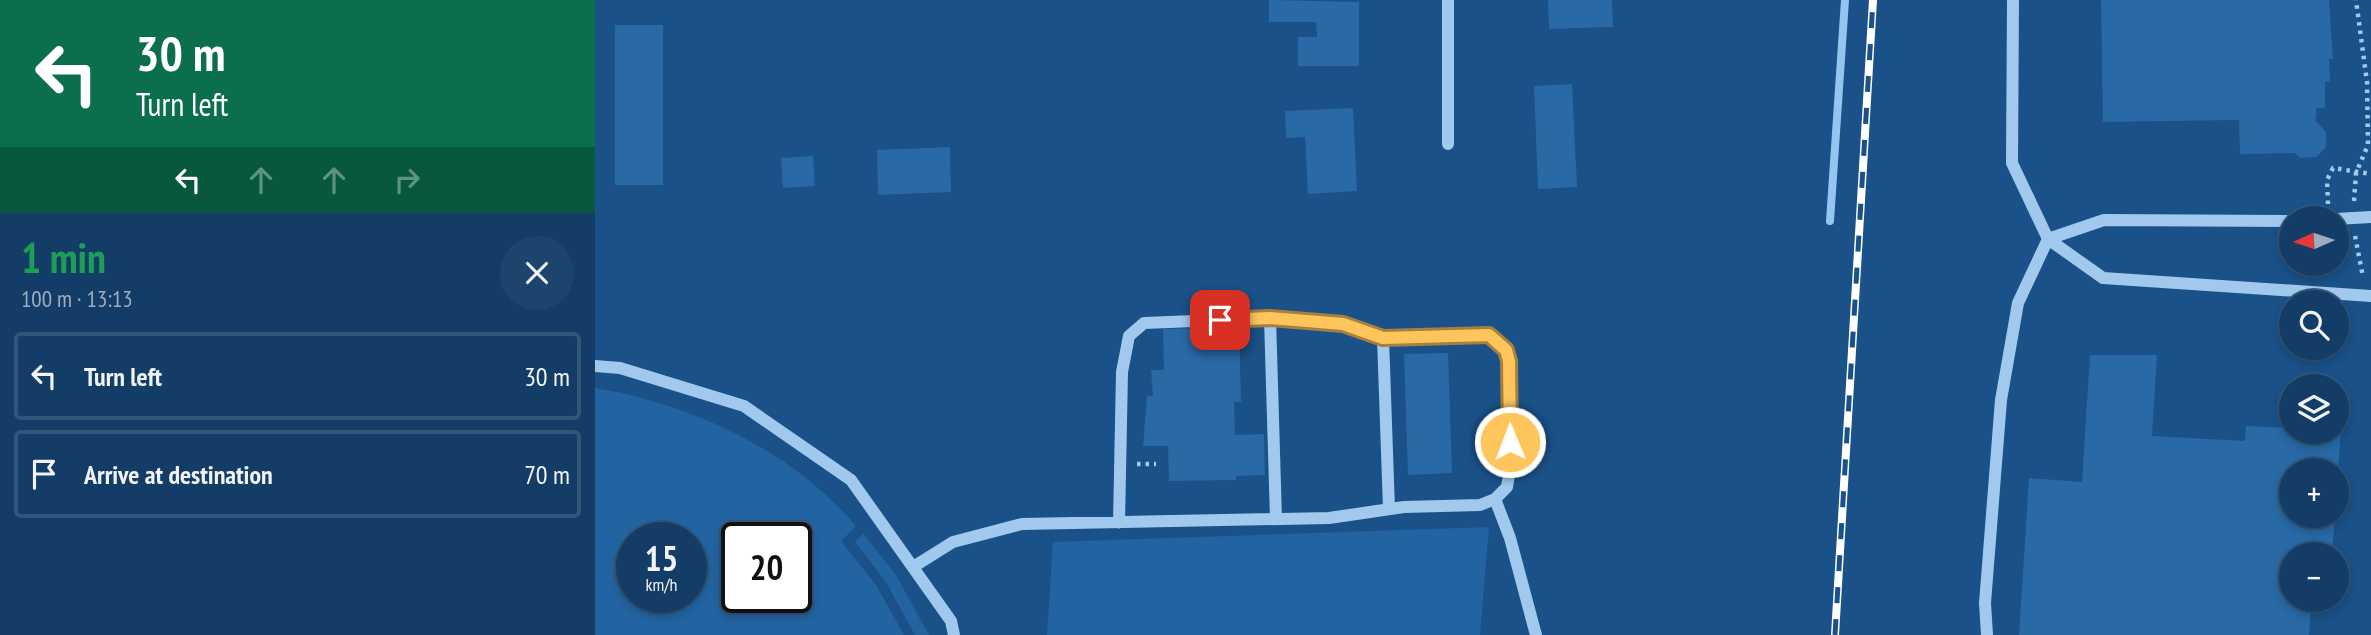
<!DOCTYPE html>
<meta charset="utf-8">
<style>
:root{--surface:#133d66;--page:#1c446c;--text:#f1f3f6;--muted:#9daebf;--line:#32567a}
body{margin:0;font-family:"PT Sans Narrow",sans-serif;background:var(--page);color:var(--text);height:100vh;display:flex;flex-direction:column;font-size:26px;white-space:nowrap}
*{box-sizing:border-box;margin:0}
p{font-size:23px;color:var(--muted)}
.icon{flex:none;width:38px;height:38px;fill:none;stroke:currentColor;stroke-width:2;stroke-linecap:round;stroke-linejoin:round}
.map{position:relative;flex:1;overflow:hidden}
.side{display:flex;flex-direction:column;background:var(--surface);width:595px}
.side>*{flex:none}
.top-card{background:#0b6e4f;color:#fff;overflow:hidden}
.needle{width:46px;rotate:267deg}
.tools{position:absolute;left:1684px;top:206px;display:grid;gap:14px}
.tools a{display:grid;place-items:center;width:70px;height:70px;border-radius:50%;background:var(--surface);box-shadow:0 4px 10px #0003,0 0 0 2px var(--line);font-size:35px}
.speed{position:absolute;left:21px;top:522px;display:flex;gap:14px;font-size:35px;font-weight:700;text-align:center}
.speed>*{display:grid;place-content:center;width:91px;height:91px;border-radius:50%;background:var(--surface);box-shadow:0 4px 10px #0003,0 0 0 2px var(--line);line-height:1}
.speed small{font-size:18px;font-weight:400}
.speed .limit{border:4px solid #111;border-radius:10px;background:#fff;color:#111}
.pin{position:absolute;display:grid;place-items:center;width:60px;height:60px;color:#fff;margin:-30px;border-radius:14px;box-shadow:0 4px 10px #0006}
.me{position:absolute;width:77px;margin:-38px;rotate:359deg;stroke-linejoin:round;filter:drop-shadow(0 0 5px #0008)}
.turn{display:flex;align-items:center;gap:24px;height:147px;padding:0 21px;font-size:32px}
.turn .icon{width:91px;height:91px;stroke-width:2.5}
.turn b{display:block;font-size:49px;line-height:60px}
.lanes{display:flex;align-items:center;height:66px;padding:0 21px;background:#0003;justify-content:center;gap:35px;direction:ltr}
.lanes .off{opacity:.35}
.round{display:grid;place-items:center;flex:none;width:74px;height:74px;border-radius:37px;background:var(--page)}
.head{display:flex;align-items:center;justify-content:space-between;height:119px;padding:0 21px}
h1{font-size:42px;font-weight:700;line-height:52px;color:#1e9e55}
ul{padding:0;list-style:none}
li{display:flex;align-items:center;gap:21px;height:88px;margin:0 14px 10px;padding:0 7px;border:4px solid var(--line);border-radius:7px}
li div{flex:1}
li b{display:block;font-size:26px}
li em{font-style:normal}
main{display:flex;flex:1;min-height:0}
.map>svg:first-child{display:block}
.green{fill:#2264a1;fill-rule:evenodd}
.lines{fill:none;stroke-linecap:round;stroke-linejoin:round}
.stream{stroke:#94c5ef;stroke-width:8}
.building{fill:#2869a6}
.path{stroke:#a1c9ed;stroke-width:4.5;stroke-dasharray:3.5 5;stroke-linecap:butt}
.minor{stroke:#a1c9ed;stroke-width:12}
.rail-casing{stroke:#fff;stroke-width:8}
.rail{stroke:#195188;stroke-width:5;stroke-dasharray:16;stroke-linecap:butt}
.route-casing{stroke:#a6803c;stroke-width:18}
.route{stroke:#ffc55d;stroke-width:12}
</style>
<main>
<section class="side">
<div class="top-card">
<div class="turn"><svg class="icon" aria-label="left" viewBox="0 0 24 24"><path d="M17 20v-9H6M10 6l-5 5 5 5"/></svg><div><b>30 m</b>Turn left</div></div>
<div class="lanes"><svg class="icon" aria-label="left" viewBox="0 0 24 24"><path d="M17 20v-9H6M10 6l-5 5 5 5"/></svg><svg class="icon off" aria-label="ahead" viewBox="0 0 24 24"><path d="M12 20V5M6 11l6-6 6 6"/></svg><svg class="icon off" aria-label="ahead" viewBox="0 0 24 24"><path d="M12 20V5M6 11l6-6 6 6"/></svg><svg class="icon off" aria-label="right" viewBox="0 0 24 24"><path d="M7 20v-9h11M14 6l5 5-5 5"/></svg></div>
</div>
<div class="head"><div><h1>1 min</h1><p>100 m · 13:13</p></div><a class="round"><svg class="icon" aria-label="close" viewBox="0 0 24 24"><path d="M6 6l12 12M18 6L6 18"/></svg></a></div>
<ul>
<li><svg class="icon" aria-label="left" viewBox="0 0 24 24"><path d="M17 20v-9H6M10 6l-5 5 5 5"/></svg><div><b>Turn left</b></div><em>30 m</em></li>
<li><svg class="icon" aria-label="arrive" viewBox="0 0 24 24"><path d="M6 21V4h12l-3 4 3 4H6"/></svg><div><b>Arrive at destination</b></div><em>70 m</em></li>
</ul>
</section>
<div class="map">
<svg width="1776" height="635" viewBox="0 0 1776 635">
<rect width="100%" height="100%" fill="#195188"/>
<path class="green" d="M0 388C96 404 197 450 261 526L246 541 281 585 309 635H0ZM37 537H96V597H37ZM142 537H201V597H142Z
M894 527 885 635H452L458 542Z
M268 533 301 575 334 635H320L291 582 260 542Z"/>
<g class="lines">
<path class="stream" d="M1235 221 1250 0"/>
</g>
<path class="building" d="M674 0 764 2V66H703V37H722L721 22H674Z
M953 0H1017L1018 27 954 29Z
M1506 0H1734L1738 59H1734L1735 81 1730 82V108H1721V119H1719L1731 132V147L1721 157 1705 158 1700 153 1645 154 1644 120 1508 122Z
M20 25H68V185H20Z
M977 84 982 187 943 189 939 86Z
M758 108 762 191 713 194 710 137 691 138 690 111Z
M355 147 356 192 283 195 282 150Z
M218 156 220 186 188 188 186 158Z
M644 327 646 402H639L640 435 669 434 670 475 641 476V480L574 481 573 446H548L552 396H558L556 370H569L568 329Z
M853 353 857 473 813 475 809 354Z
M1495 355H1562L1557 436 1650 441 1651 426 1696 428V432L1746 430 1743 471H1696V516H1740L1737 555H1696V600H1717L1714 635H1424L1434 478 1487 482Z"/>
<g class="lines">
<path class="path" d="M1759 201 1761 173 1773 145 1772 82 1761 0
M1733 204 1732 180 1738 168 1776 174
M1760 236 1768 277
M542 464H561"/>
<path class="minor" d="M1418 0 1417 163 1453 239 1508 278 1776 296
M853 144V0
M1741 219 1776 217
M675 318 681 519
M788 338 794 509
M0 366 25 368 149 406 256 480 356 621 359 635
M900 499 915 538 941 635
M318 567 358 542 427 524 734 518 809 507 885 505 900 499 912 487 915 469 911 350 894 335 788 338 748 324 675 318 549 323 534 336 527 372 524 523
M1392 635 1390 603 1406 400 1423 303 1453 239 1509 220 1696 221"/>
<defs>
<path id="rail" d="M1240 635 1278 0"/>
</defs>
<use href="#rail" class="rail-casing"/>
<use href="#rail" class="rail"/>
</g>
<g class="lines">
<defs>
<path id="route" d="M625 320 675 318 748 324 788 338 894 335 911 350 914 361 915 442"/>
</defs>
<use href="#route" class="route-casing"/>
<use href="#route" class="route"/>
</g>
</svg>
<div class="tools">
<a><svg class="needle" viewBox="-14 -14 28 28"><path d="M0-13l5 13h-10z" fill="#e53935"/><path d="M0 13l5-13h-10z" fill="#9daebf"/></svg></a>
<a><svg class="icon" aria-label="search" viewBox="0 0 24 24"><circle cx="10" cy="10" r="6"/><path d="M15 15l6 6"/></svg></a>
<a><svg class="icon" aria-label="layers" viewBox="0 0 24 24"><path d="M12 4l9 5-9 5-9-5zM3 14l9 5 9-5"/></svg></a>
<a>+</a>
<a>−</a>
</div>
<div class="speed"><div>15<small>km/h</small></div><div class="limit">20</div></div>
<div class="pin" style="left:625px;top:320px;background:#d93025"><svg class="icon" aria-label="arrive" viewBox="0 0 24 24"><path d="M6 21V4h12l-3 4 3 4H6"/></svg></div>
<svg class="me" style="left:915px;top:442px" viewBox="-20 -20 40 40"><circle r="17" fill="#ffc55d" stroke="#fff" stroke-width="3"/><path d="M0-11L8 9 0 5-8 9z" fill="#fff"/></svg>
</div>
</main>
